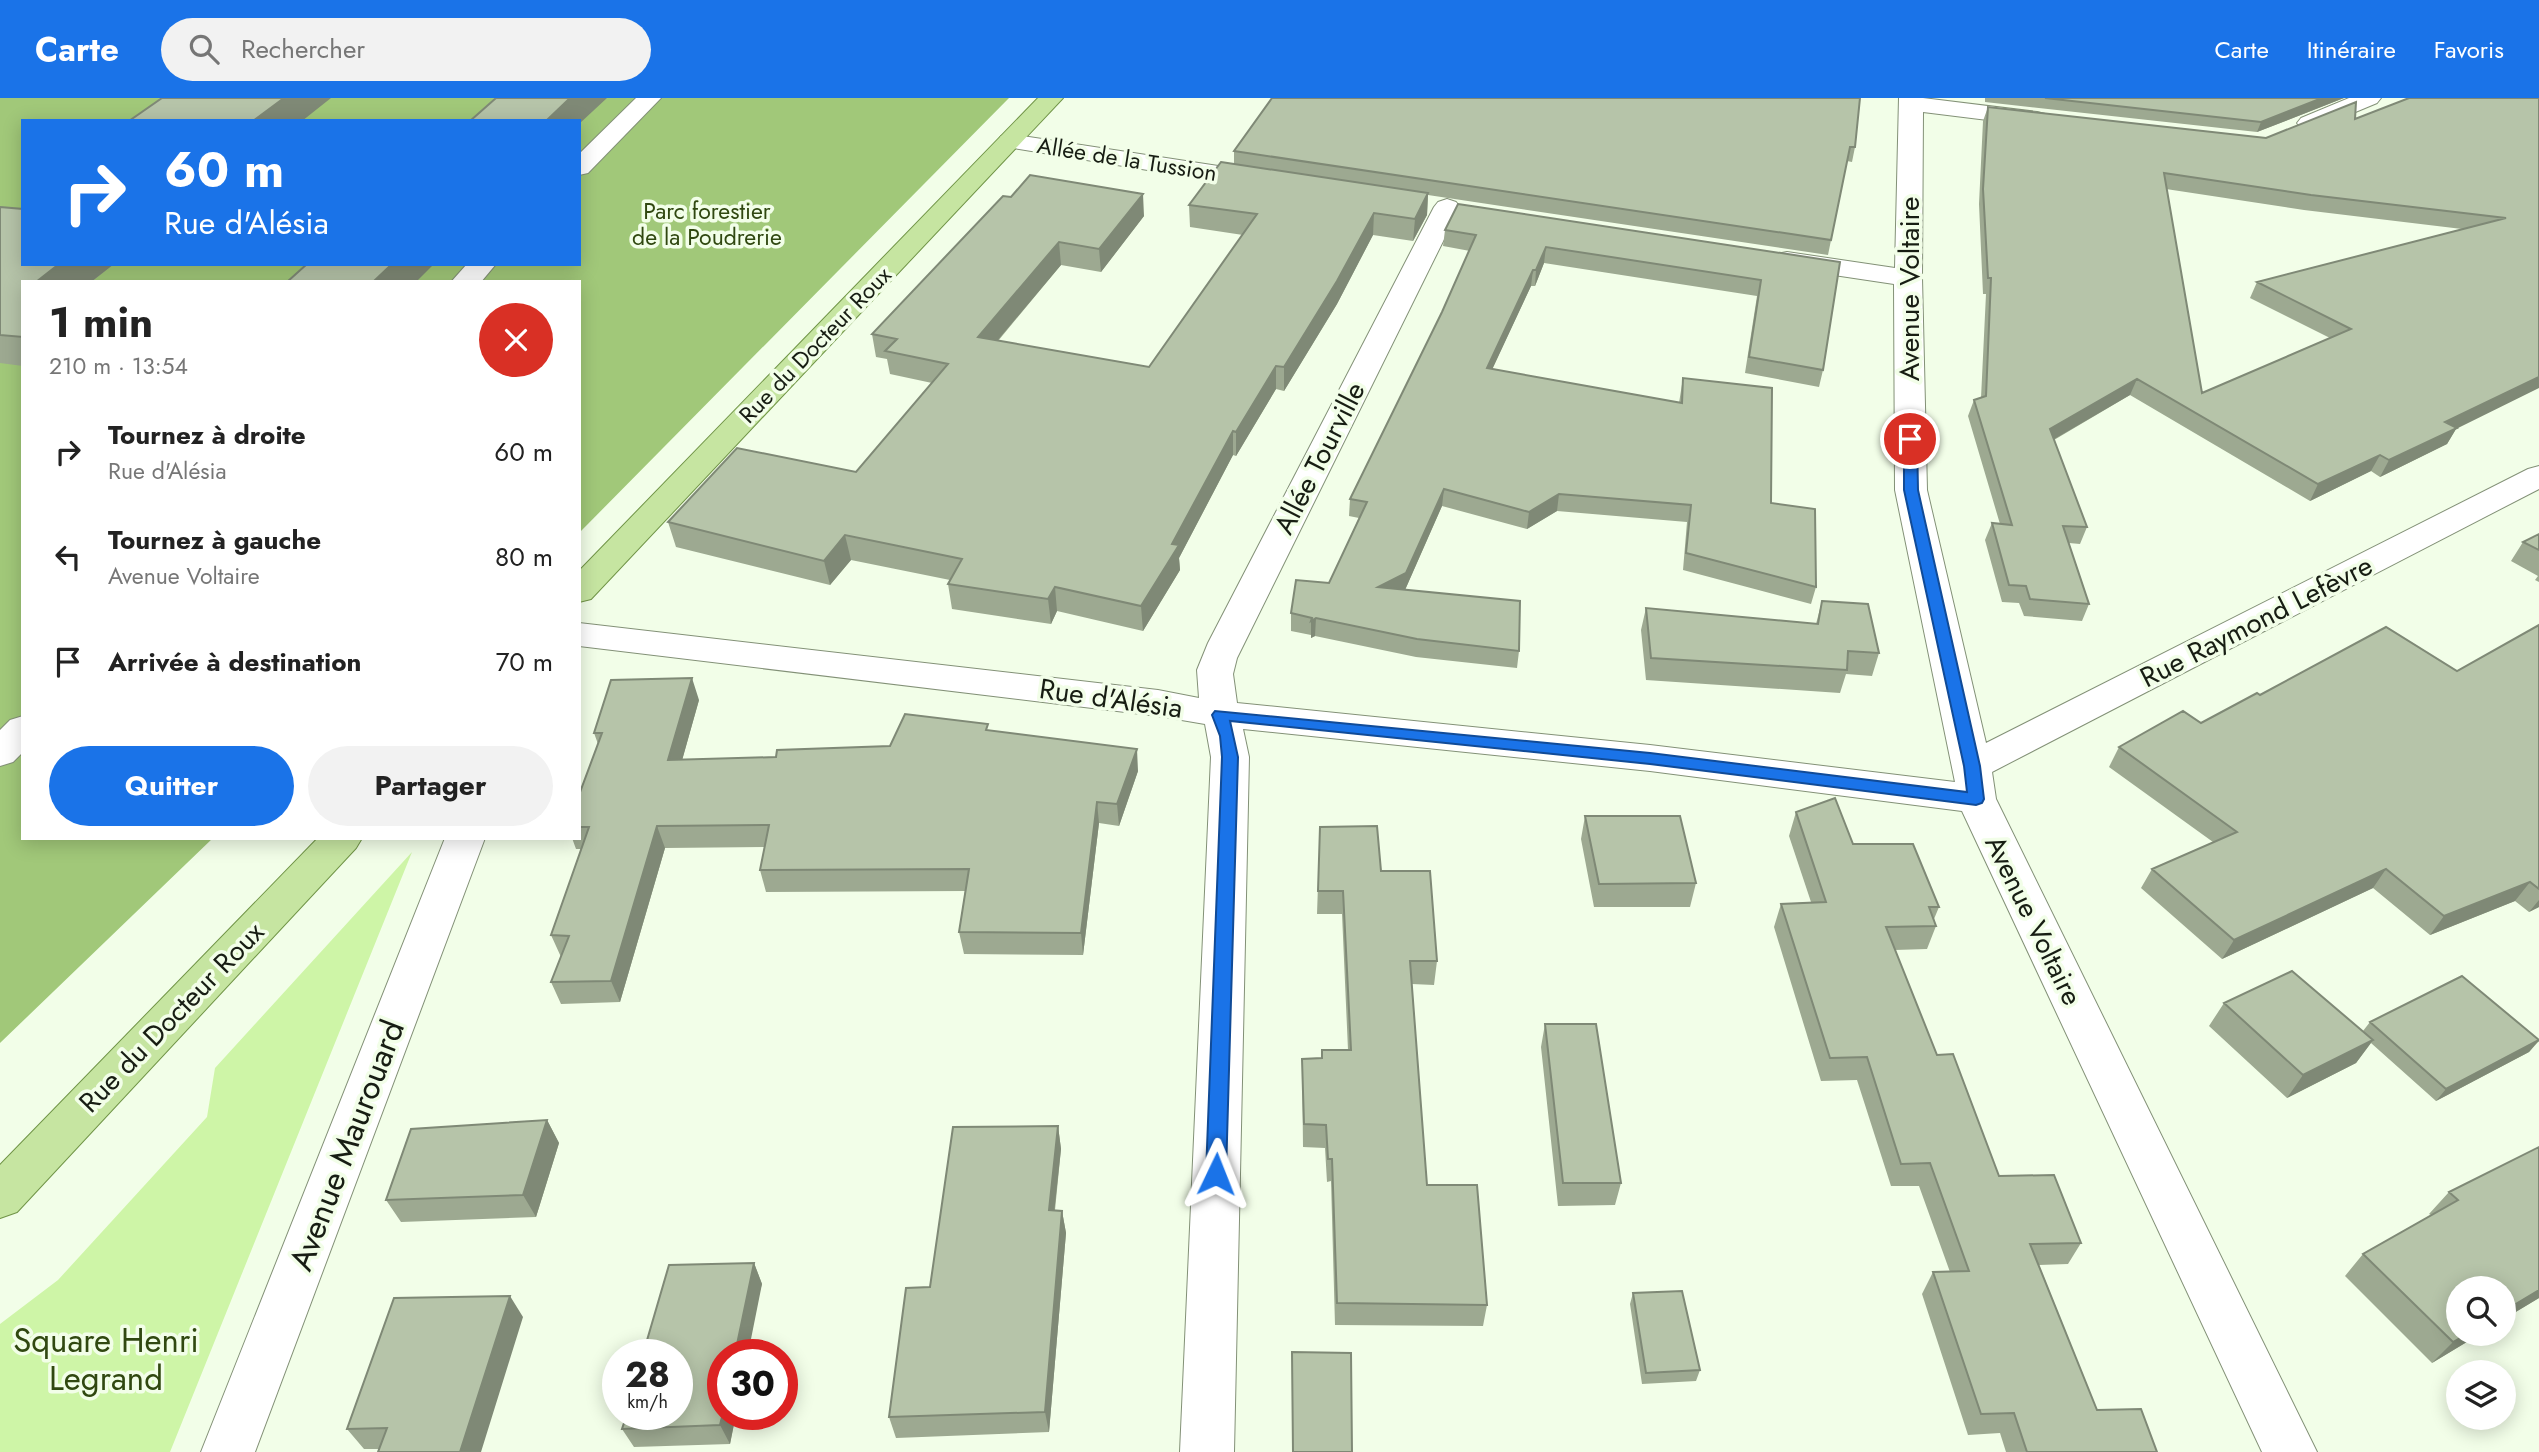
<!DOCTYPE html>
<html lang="fr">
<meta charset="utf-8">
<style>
:root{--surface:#fff;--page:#f2f2f2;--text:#222;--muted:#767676;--accent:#1a73e8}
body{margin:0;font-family:Jost,sans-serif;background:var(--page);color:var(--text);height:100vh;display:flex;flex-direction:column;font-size:26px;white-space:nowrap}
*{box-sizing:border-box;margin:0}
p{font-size:23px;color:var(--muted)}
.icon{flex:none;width:38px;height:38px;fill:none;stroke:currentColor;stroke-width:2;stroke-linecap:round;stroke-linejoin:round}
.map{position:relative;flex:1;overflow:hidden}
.panel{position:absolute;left:21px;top:182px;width:560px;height:560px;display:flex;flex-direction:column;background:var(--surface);border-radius:0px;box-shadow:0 4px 18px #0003}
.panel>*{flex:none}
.guide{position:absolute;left:21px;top:21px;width:560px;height:147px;border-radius:0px;box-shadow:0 4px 18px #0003;background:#1a73e8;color:#fff;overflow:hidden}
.tools{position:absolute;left:2446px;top:1178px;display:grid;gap:14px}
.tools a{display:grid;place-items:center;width:70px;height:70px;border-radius:50%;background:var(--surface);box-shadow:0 4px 18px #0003;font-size:35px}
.speed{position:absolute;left:602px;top:1241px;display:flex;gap:14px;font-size:35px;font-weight:700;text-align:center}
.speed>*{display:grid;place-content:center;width:91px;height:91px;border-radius:50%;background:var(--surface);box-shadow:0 4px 18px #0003;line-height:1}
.speed small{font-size:18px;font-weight:400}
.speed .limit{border:10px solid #d22;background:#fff;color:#111}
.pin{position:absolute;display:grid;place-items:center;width:60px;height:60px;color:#fff;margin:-30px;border:4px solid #fff;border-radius:50%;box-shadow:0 2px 7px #0007}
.me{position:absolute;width:77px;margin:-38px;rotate:2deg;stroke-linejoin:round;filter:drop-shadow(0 0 5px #0008)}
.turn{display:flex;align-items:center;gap:24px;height:147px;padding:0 28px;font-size:32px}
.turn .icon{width:91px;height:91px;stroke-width:2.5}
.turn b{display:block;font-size:49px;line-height:60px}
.round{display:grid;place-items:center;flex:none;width:74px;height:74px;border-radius:37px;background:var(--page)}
.head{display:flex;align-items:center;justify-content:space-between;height:119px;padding:0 28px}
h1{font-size:42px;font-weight:700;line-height:52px}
.primary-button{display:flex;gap:14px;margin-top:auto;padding:14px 28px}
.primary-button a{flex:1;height:80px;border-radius:42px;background:var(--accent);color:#fff;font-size:28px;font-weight:700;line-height:80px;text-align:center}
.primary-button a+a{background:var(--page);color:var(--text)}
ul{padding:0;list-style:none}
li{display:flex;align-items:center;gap:21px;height:105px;padding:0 28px}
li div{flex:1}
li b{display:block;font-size:26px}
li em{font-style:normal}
header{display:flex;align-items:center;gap:42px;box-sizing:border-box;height:98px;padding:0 35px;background:var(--accent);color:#fff}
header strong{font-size:33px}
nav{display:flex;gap:38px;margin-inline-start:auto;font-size:24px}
.search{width:490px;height:63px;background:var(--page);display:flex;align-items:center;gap:18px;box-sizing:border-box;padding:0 24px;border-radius:38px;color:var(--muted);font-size:26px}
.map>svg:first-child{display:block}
.green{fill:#cef5a7}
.forest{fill:#a1c879;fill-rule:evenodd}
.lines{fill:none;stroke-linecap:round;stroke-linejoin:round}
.minor-casing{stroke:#839177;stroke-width:2}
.major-casing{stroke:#709447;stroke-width:2}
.minor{fill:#fff;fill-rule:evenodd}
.major{fill:#c6e5a1;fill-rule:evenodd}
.wall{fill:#9da991;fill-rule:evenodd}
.shaded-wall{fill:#7f8976}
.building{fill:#b6c4a9;stroke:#7f8976;stroke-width:2;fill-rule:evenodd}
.route{fill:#1a73e8;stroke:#114b97;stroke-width:2}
.labels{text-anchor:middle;stroke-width:7;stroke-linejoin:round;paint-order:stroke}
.far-street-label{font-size:23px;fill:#171d13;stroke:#f2fee8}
.far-park-label{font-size:23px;fill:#304810;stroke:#f2fee8}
.street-label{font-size:28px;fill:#171d13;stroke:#f2fee8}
.near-street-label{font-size:33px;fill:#171d13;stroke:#f2fee8}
.near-park-label{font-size:33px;fill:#304810;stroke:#f2fee8}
</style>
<header>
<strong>Carte</strong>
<div class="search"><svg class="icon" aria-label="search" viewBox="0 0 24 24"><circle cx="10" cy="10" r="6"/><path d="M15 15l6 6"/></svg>Rechercher</div>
<nav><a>Carte</a><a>Itinéraire</a><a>Favoris</a></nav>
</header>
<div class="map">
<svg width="2539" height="1354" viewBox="0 0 2539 1354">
<rect width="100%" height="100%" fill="#f2fee8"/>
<path class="green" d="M412 754 170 1354H0V1226L58 1182 207 1019 215 970Z"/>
<path class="forest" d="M0 0H1009L581 433 579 184H23V740H213L0 945ZM23 23H579V166H23Z"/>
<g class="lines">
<defs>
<path id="minor" d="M636 0H661L588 75 579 77V56Z
M1899 0H1923L2037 14 2045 16 2049 21 2045 26 2037 28 1923 14 1922 180 1927 392 1986 645 2528 371 2539 368V391L1992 674 1996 701 2317 1354H2262L1962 713 1650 673 1243 631 1249 659 1234 1354H1180L1211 659 1205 626 1158 618 579 548V525L1158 592 1199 600 1197 572 1208 545 1434 109 1438 104 1447 101 1456 104 1460 109 1237 560 1233 576 1237 605 1650 647 1955 684 1895 392 1894 186 1787 170 1777 168 1773 162 1777 156 1787 154 1895 170Z
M2349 0H2381L2377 5 2317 30 2309 32 2301 30 2297 25 2301 20Z
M1010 36 1264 75 1273 78 1277 83 1273 88 1264 91 1001 48 998 43 1001 38Z
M467 166H496L481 184H451Z
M23 618V654L13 664 0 668V632L10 622Z
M445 740H485L255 1354H201Z"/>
<path id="major" d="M1038 0H1063L591 501 579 504V473Z
M318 740H362L356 750 17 1114 0 1120V1067Z"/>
</defs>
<use href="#minor" class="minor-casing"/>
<use href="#major" class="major-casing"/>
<use href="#minor" class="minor"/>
<use href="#major" class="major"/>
</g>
<path class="wall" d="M1272 0 1855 49 1852 64 1847 63 1828 157 1428 97 1427 117 1413 143 1373 137 1337 206 1284 293 1276 291 1236 358 1233 357 1179 460 1180 472 1143 533 1057 513 1051 526 952 511 948 486 950 482 851 462 830 487 676 449 668 424 856 374 932 285 890 276 887 261 876 259 872 236 1003 98 1144 118 1101 174 1061 167 998 243 1149 269 1243 137 1190 129 1189 107 1234 66V53Z
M1985 0H2344L2257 34 1985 4Z
M2539 0 2456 331 2447 346 2380 379 2371 373 2310 403 2130 297 2054 342 2087 429 2080 446 2069 445 2089 506 2082 523 2024 518 2019 505 2002 504 1985 442 1992 425 2000 426 1968 318 1974 302 1981 300 1986 196H1983L1979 106 1983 23 1988 9 2266 40 2355 21ZM2166 91 2304 112 2462 131 2257 184 2250 200 2330 240 2202 295Z
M0 109 23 166H114L91 184H23V268L0 265Z
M1445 132 1840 164 1823 272 1819 289 1745 275 1757 198 1544 165 1535 188H1531L1492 271 1679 305 1683 280 1771 405 1816 489 1811 506 1683 472 1687 424 1557 413 1527 431 1442 408 1405 492 1519 553 1517 570 1416 559 1315 538 1311 540V537L1291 533V515L1329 485 1359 420 1349 418 1350 401 1442 214 1470 153 1443 148Z
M2539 436V484L2535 482 2538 478 2511 463 2523 444Z
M1822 503 1879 555 1872 578 1846 576 1840 595 1646 582 1641 532 1646 510 1816 526Z
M2539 527V809L2529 814 2515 803 2430 837 2373 790 2222 861 2141 790 2152 771 2213 744 2109 669 2119 649 2201 625 2260 597 2457 573Z
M699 602 682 662 776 659 890 648 990 633 1138 673 1119 728 1099 725 1083 857 964 856 959 834 965 793 766 794 760 772 765 749 665 750 620 904 561 906 551 884 561 859 551 837 581 751H576L572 740H579V697L598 646 594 635Z
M1796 714 1853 746 1939 809 1934 821 1936 828 1927 851 1895 852 1937 957 1999 1078 2081 1145 2068 1166 2039 1167 2097 1312 2157 1354H2006L2000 1335 1968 1337 1922 1196 1933 1174H1950L1919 1088H1891L1857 982 1821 983 1774 829 1781 806 1811 804 1789 738Z
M1585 718 1696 785 1690 809H1594L1581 741Z
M1320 729 1381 773 1437 863 1434 887 1412 886 1427 1087 1487 1207 1483 1228 1335 1227 1331 1083 1327 1084 1325 1050 1303 1049 1302 961 1321 960 1348 952 1342 816H1317Z
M2224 905 2363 933 2370 924 2539 943 2529 954 2436 1003 2371 945 2356 965 2287 1000 2209 928Z
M1545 926 1621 1085 1615 1107 1558 1108 1541 949Z
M547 1022 559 1045 536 1119 401 1124 386 1102Z
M1058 1028 1061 1051 1055 1112 1062 1113 1066 1135 1049 1334 896 1340 889 1319 930 1189Z
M2539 1049V1200L2504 1221V1190L2480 1236 2432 1265 2345 1178 2363 1156 2431 1117 2429 1116 2449 1094Z
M754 1165 762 1186 723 1316H736L730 1346 634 1349 622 1331Z
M1633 1195 1700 1272 1696 1283 1642 1286 1630 1206Z
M523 1219 379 1351H364L347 1331Z"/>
<path class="shaded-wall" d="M284 0H331L302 23H253Z
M570 0H607L579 26V23H546Z
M2322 0H2344L2257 34 2261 24Z
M1428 95 1427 117 1413 143 1415 121Z
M1143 96 1144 118 1101 174 1099 151Z
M1374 115 1373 137 1337 206 1284 293V269Z
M1059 144 1061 167 981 262 978 239Z
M1546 149 1544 165 1535 188 1536 172Z
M59 166H114L91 184H36Z
M392 166H434L416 184H373Z
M1533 172 1531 188 1485 287 1487 270Z
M1276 268V291L1236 358V334Z
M2539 279V290L2456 331 2447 346 2380 379 2389 362 2445 324Z
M2137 281 2130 297 2044 347 2050 331Z
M1233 333V357L1179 460 1180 472 1143 533 1141 508 1172 446Z
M2380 357 2371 373 2310 403 2318 386Z
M1444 391 1442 408 1405 492 1378 489Z
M1559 396 1557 413 1527 431 1529 414Z
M845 437 851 462 830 487 824 463Z
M1055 489 1057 513 1051 526 1048 501Z
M1316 520 1315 538 1311 540V523Z
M692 580 699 602 676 684 668 662Z
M1137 651 1138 673 1119 728 1117 706Z
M1097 704 1099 725 1083 857 1081 835Z
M657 728 665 750 620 904 611 883Z
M2386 771 2373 790 2222 861 2234 842Z
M2530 784 2515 803 2430 837 2444 818Z
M2539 802V809L2529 814Z
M2373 942 2356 965 2287 1000 2303 977Z
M2539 942 2529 954 2436 1003 2446 991Z
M547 1022 559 1045 536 1119 523 1097Z
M1058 1028 1061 1051 1052 1134 1049 1112Z
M1062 1113 1066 1135 1049 1334 1045 1314Z
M754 1165 762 1186 748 1256H735Z
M2539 1192V1200L2504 1221V1213Z
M510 1198 523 1219 481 1354H460Z
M2467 1236H2480L2432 1265 2453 1244Z
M723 1316H736L730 1346 720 1327Z"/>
<path class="building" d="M162 0H284L253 23H129Z
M496 0H570L546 23H470Z
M1272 0H1860L1855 49H1850L1831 142 1234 53Z
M2045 0H2322L2261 24Z
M2409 0H2539V279L2445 324 2457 330 2389 362 2380 357 2318 386 2137 281 2050 331 2087 429 2063 428 2089 506 2030 501 2026 488 2009 487 1992 425 2012 427 1974 302 1986 298 1991 180H1988L1983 91 1988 9 2266 40 2356 4 2355 21ZM2164 75 2311 97 2506 120 2257 184 2351 231 2202 295Z
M1221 64 1428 95 1415 121 1374 115 1337 183 1284 269 1276 268 1236 334 1233 333 1172 446 1179 447 1141 508 1055 489 1048 501 948 486 962 461 845 437 824 463 668 424 737 350 856 374 948 266 885 253 897 241 872 236 1003 98 1011 99 1030 77 1143 96 1099 151 1059 144 978 239 1149 269 1257 116 1189 107Z
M1458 106 1840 164 1823 272 1749 259 1761 182 1546 149 1536 172H1533L1487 270 1682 305 1683 280 1772 290 1771 405 1815 411 1816 489 1686 455 1691 407 1559 396 1529 414 1444 391 1406 475 1378 489 1520 503 1519 553 1417 541 1316 520 1311 523 1312 520 1291 515 1296 482 1329 485 1367 404 1350 401 1442 214 1476 137 1445 132Z
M0 109 23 111V166H59L36 184H23V239L0 237Z
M307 166H392L373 184H287Z
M2539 436V452L2523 444Z
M1822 503 1868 506 1879 555 1848 553 1847 572 1651 560 1646 510 1818 526Z
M2539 527V791L2530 784 2444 818 2386 771 2234 842 2152 771 2237 734 2119 649 2183 613 2201 625 2257 595 2260 597 2386 529 2457 573Z
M692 580 668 662 776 659 777 652 890 648 905 616 988 626 986 632 1137 651 1117 706 1097 704 1081 835 959 834 969 771 760 772 769 727 657 728 611 883 551 884 569 838 551 837 589 729H579V697L602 635H594L611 582Z
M1835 700 1853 746H1913L1939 809H1929L1936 828 1886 829 1937 957 1953 956 1999 1078 2054 1077 2081 1145 2030 1146 2097 1312 2141 1311 2157 1354H2027L2014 1315 1981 1316 1933 1174 1969 1173 1930 1065 1901 1066 1867 959 1830 960 1781 806 1826 804 1796 714Z
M1585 718H1680L1696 785 1599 786Z
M1377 728 1381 773H1430L1437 863H1410L1427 1087H1477L1487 1207 1337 1205 1332 1061H1328L1326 1027 1304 1026 1302 961 1322 960V952H1351L1343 793H1318L1320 729Z
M2292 873 2373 942 2303 977 2224 905Z
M2462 878 2539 942 2446 991 2370 924Z
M1545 926H1596L1621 1085H1563Z
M547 1022 523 1097 386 1102 411 1031Z
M1058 1028 1049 1112 1062 1113 1045 1314 889 1319 906 1190 930 1189 953 1029Z
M2539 1049V1192L2504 1213V1190H2459V1236H2467L2453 1244 2363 1156 2458 1102 2449 1094Z
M754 1165 735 1256H723V1315L720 1327 622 1331 627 1316H677V1256H643L669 1167Z
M1682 1193 1700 1272 1646 1275 1633 1195Z
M510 1198 460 1354H378L387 1330 347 1331 394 1200Z
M1292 1254 1351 1255 1352 1354H1293Z"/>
<path class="route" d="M1910 337 1917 341 1918 392 1980 668 1984 701 1982 705 1976 707 1650 666 1230 623 1238 659 1226 1076 1223 1082 1216 1084 1209 1082 1206 1076 1222 659 1220 638 1212 617 1215 613 1650 655 1967 694 1964 668 1904 392V341Z"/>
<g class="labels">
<g class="far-street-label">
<text transform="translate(1127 61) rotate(9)" y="8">Allée de la Tussion</text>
<text transform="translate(815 247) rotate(-46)" y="8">Rue du Docteur Roux</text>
</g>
<g class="far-park-label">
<text x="707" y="121">Parc forestier<tspan x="707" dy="26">de la Poudrerie</tspan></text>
</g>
<g class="street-label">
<text transform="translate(1909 191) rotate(-90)" y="10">Avenue Voltaire</text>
<text transform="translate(1319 360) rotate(-63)" y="10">Allée Tourville</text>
<text transform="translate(2256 523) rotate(-27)" y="10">Rue Raymond Lefèvre</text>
<text transform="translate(1111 600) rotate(8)" y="10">Rue d'Alésia</text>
<text transform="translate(2034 822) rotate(64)" y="10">Avenue Voltaire</text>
<text transform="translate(171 919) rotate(-46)" y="10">Rue du Docteur Roux</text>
</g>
<g class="near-street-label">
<text transform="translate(346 1047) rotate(-69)" y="12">Avenue Maurouard</text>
</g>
<g class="near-park-label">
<text x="106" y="1254">Square Henri<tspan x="106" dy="38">Legrand</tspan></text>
</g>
</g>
</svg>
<div class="tools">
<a><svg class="icon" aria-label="search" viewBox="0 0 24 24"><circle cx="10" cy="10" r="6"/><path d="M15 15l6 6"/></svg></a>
<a><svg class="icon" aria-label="layers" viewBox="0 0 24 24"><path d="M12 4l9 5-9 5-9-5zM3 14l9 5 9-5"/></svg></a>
</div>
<div class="speed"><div>28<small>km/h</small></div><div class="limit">30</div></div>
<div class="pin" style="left:1910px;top:341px;background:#d93025"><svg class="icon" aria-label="arrive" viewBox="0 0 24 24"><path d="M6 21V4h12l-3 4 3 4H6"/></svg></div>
<svg class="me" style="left:1216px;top:1076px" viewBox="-20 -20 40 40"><path d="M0-17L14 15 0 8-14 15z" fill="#1a73e8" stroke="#fff" stroke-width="4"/></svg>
<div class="guide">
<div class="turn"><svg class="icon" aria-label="right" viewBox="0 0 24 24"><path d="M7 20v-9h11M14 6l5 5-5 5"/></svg><div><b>60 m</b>Rue d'Alésia</div></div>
</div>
<section class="panel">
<div class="head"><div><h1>1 min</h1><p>210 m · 13:54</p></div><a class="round" style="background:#d93025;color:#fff"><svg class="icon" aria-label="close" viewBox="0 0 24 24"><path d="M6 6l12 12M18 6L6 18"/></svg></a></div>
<ul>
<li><svg class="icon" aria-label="right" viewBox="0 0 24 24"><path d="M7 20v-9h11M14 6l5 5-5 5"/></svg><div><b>Tournez à droite</b><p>Rue d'Alésia</p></div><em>60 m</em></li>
<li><svg class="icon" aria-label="left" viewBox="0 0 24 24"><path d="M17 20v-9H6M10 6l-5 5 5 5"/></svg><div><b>Tournez à gauche</b><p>Avenue Voltaire</p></div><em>80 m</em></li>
<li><svg class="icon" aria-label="arrive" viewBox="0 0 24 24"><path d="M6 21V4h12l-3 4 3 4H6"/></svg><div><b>Arrivée à destination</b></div><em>70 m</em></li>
</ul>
<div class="primary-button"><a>Quitter</a><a>Partager</a></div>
</section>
</div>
